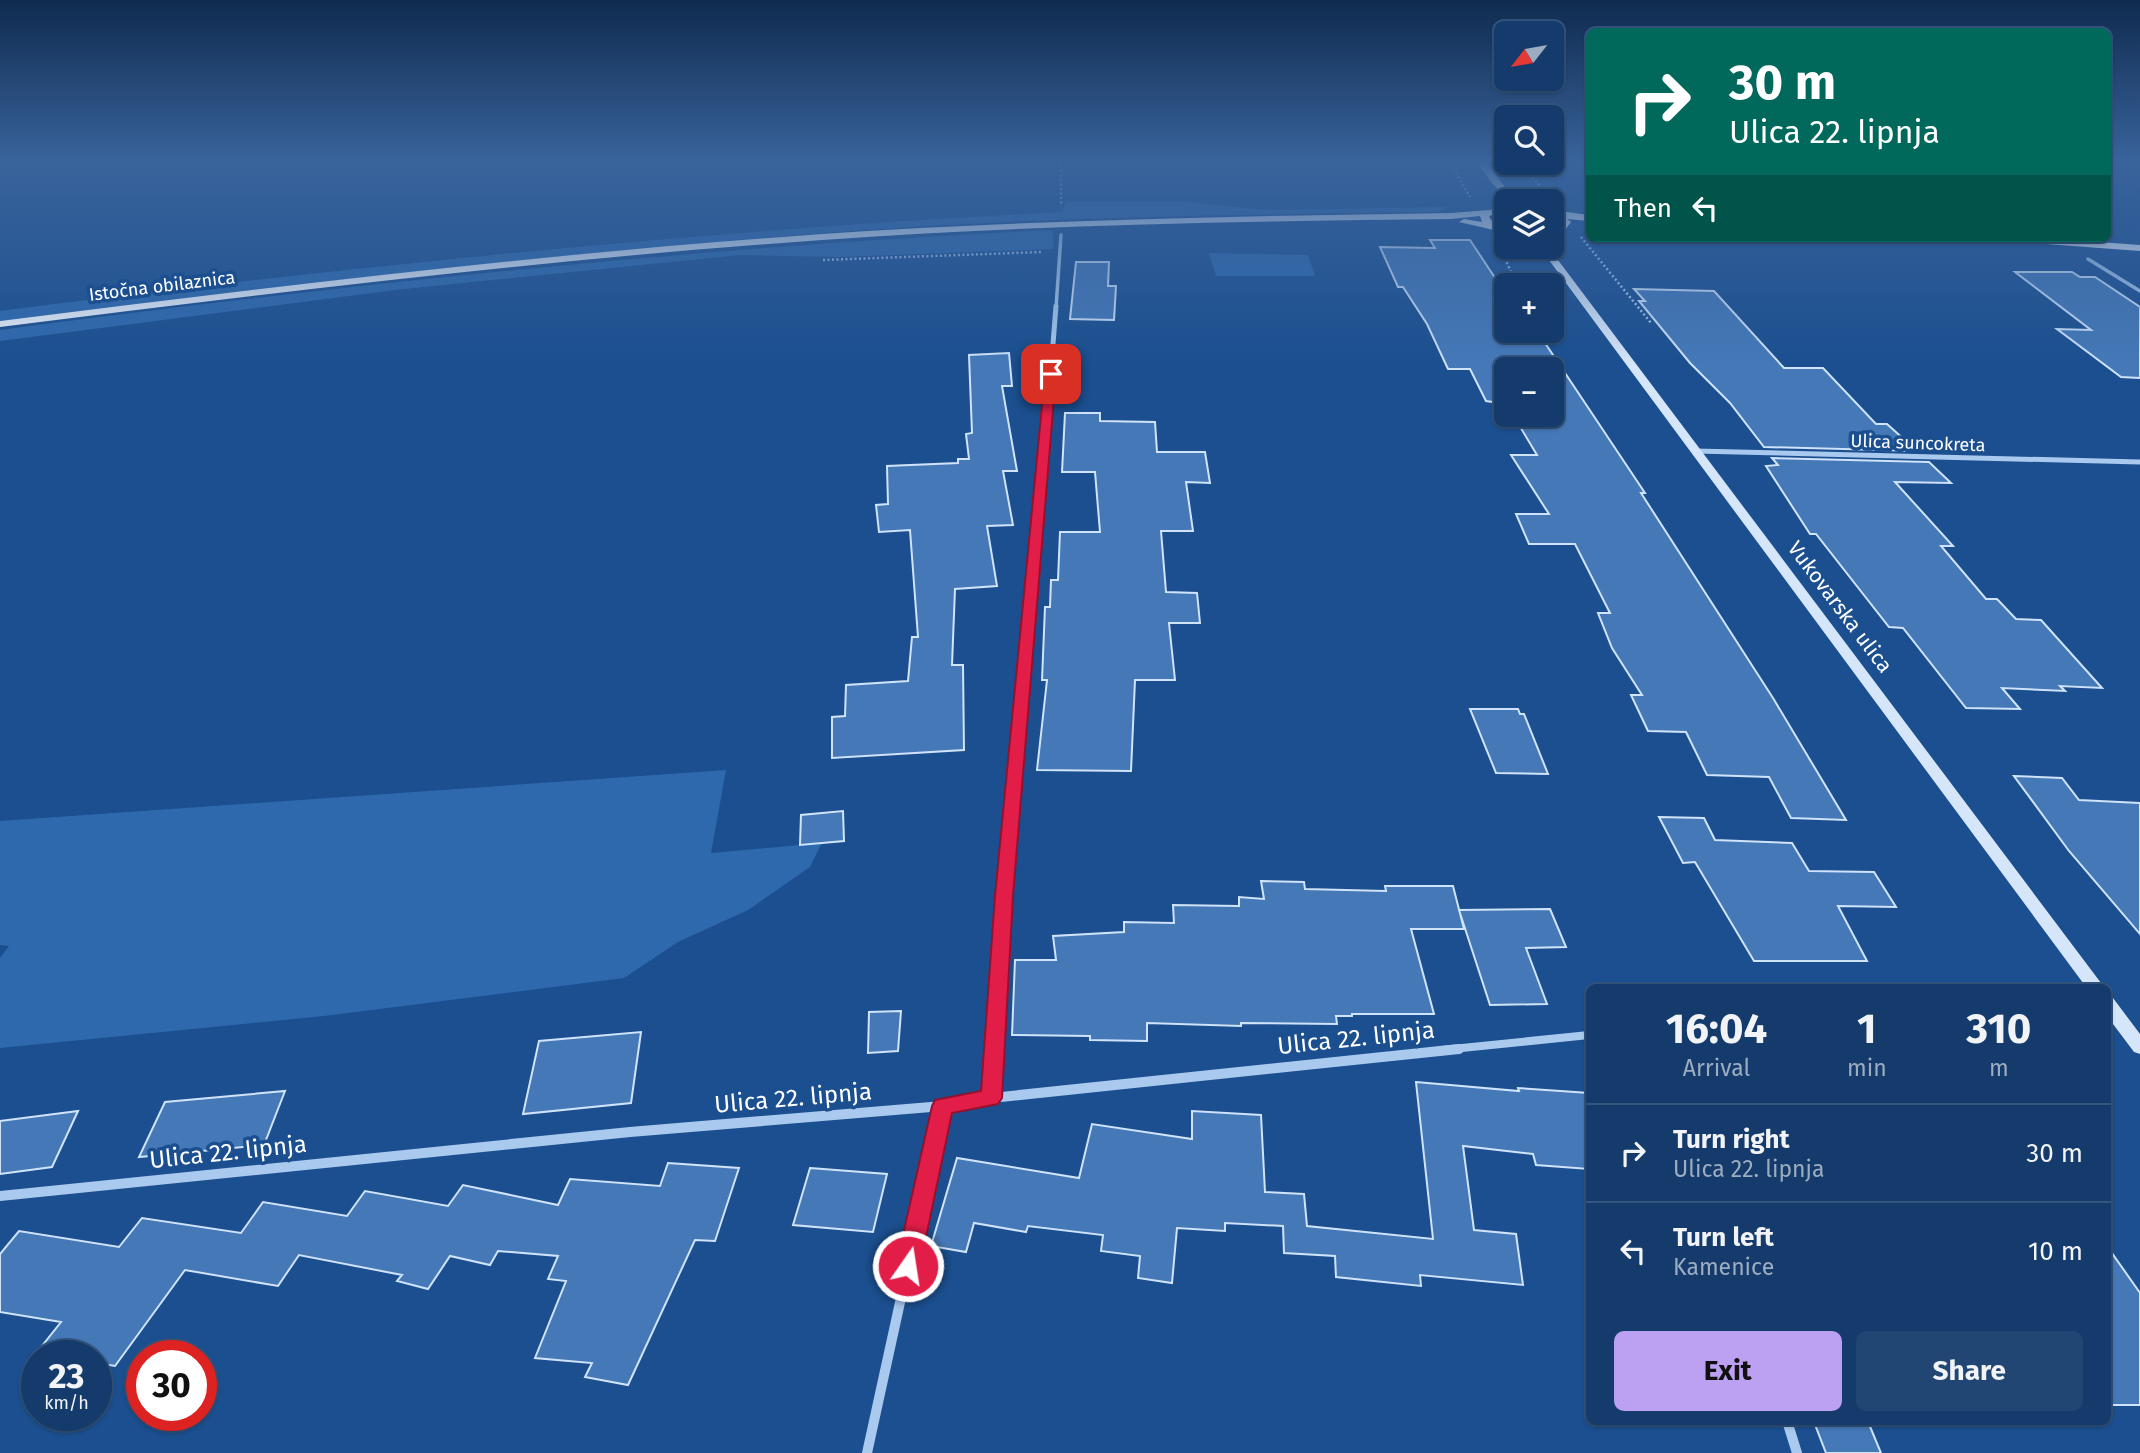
<!DOCTYPE html>
<meta charset="utf-8">
<style>
:root{--surface:#143b6b;--page:#214673;--text:#f1f3f6;--muted:#9dadc1;--line:#33557e;--accent:#bca0f2}
body{margin:0;font-family:"Fira Sans",sans-serif;background:var(--page);color:var(--text);height:100vh;display:flex;flex-direction:column;font-size:26px;white-space:nowrap}
*{box-sizing:border-box;margin:0}
p{font-size:23px;color:var(--muted)}
.icon{flex:none;width:38px;height:38px;fill:none;stroke:currentColor;stroke-width:2;stroke-linecap:round;stroke-linejoin:round}
.map{position:relative;flex:1;overflow:hidden}
.sheet{position:absolute;left:1586px;top:984px;width:525px;height:441px;display:flex;flex-direction:column;background:var(--surface);border-radius:10px;box-shadow:0 2px 5px #0004,0 0 0 2px var(--line)}
.sheet>*{flex:none}
.top-card{position:absolute;left:1586px;top:28px;width:525px;height:214px;border-radius:10px;box-shadow:0 2px 5px #0004,0 0 0 2px var(--line);background:#00695c;color:#fff;overflow:hidden}
.needle{width:46px;rotate:239deg}
.buttons{position:absolute;left:1494px;top:21px;display:grid;gap:14px}
.buttons a{display:grid;place-items:center;width:70px;height:70px;border-radius:10px;background:var(--surface);box-shadow:0 2px 5px #0004,0 0 0 2px var(--line);font-size:35px}
.speed{position:absolute;left:21px;top:1340px;display:flex;gap:14px;font-size:35px;font-weight:700;text-align:center}
.speed>*{display:grid;place-content:center;width:91px;height:91px;border-radius:50%;background:var(--surface);box-shadow:0 2px 5px #0004,0 0 0 2px var(--line);line-height:1}
.speed small{font-size:18px;font-weight:400}
.speed .limit{border:10px solid #d22;background:#fff;color:#111}
.pin{position:absolute;display:grid;place-items:center;width:60px;height:60px;color:#fff;margin:-30px;border-radius:14px;box-shadow:0 4px 10px #0006}
.me{position:absolute;width:77px;margin:-38px;rotate:13deg;stroke-linejoin:round;filter:drop-shadow(0 0 5px #0008)}
.turn{display:flex;align-items:center;gap:24px;height:147px;padding:0 28px;font-size:32px}
.turn .icon{width:91px;height:91px;stroke-width:2.5}
.turn b{display:block;font-size:49px;line-height:60px}
.then{display:flex;align-items:center;height:66px;padding:0 28px;background:#0003;gap:14px;font-size:26px}
.eta{display:flex;justify-content:space-evenly;align-items:center;height:119px;text-align:center}
.eta b{font-size:42px;font-weight:700;line-height:49px}
.cta{display:flex;gap:14px;margin-top:auto;padding:14px 28px}
.cta a{flex:1;height:80px;border-radius:10px;background:var(--accent);color:#111;font-size:28px;font-weight:700;line-height:80px;text-align:center}
.cta a+a{background:var(--page);color:var(--text)}
ul{padding:0;list-style:none}
li{display:flex;align-items:center;gap:21px;height:98px;padding:0 28px;border-top:2px solid var(--line)}
li div{flex:1}
li b{display:block;font-size:26px}
li em{font-style:normal}
.map>svg:first-child{display:block}
.green{fill:#2e69ad}
.building{fill:#4478b7;stroke:#cfe3fa;stroke-width:2}
.lines{fill:none;stroke-linecap:round;stroke-linejoin:round}
.path{stroke:#a9c9ee;stroke-width:2.5;stroke-dasharray:2 2.5;stroke-linecap:butt}
.street-far4{stroke:#a9c9ee;stroke-width:3.5}
.street-far3{stroke:#a9c9ee;stroke-width:5}
.street-far2{stroke:#a9c9ee;stroke-width:6}
.street-far1{stroke:#a9c9ee;stroke-width:8}
.street{stroke:#a9c9ee;stroke-width:10}
.secondary{fill:#d6e6fa;fill-rule:evenodd}
.primary{fill:#f0f6ff;fill-rule:evenodd}
.route{fill:#e11d48;stroke:#92132f;stroke-width:2}
.labels{text-anchor:middle;stroke-width:7;stroke-linejoin:round;paint-order:stroke}
.far-street-label{font-size:18px;fill:#fff;stroke:#1b4f8f}
.street-label{font-size:21px;fill:#fff;stroke:#1b4f8f}
.near-street-label{font-size:24px;fill:#fff;stroke:#1b4f8f}
</style>
<div class="map">
<svg width="2140" height="1453" viewBox="0 0 2140 1453">
<rect width="100%" height="100%" fill="#1b4f8f"/>
<path class="green" d="M1066 202H1187L1265 210 1447 207 1439 212C1238 214 1037 217 837 232 557 253 279 286 0 321V311C353 266 706 230 1062 212Z
M1052 230 1054 249 839 257 740 255 395 290 0 341V330C350 284 699 247 1052 230Z
M1209 253 1308 255 1315 276H1216Z
M726 770 711 853 822 843 810 867 748 910 678 942 624 978 324 1016 0 1048V958L9 946 0 945V821Z"/>
<path class="building" d="M1430 240H1470L1507 296V331H1537L1645 493H1641L1773 698 1846 820 1791 818 1769 777 1707 775 1686 732 1648 731 1631 695H1642L1612 648 1598 613H1610L1575 544H1529L1516 514H1549L1511 455H1537L1513 415H1552V369H1507V404L1486 401 1470 369H1448L1427 324 1403 287H1398L1380 247 1435 248Z
M1076 262H1109L1108 286H1116L1114 320 1070 319Z
M2015 272H2072L2080 277H2095L2140 307V378L2121 377 2057 329 2091 330Z
M1634 289 1714 291 1784 368H1823L1876 424H1887L1917 451 1764 447 1730 403 1690 363 1639 301H1645Z
M1009 353 1012 386H1002L1017 471H1003L1013 525 987 526 997 586 955 589 952 665H963L964 750 832 758V717L845 716 846 685 908 681 912 637H918L910 530 879 532 876 505 888 504 887 466 958 463V459H969L966 434 972 433 969 355Z
M1065 413H1100V421L1155 422 1157 452H1205L1210 483 1186 482 1193 531H1161L1166 592 1197 593 1200 623H1169L1175 680H1135L1131 771 1037 770 1047 680H1042L1045 607H1050L1051 580H1058L1060 532H1100L1095 472H1062Z
M1772 458 1929 462 1951 483 1895 482 1953 546H1941L1986 599H1997L2016 619 2041 620 2102 688 2060 686 2065 691 2002 688 2020 709 1966 708 1903 628 1889 627 1816 534H1810L1766 466 1778 465Z
M1470 709H1518L1520 714H1524L1548 774 1496 773Z
M2014 776 2062 778 2079 800 2140 803V934L2069 851Z
M843 811 844 841 800 845 801 815Z
M1659 817 1704 818 1715 840 1792 843 1809 871 1874 872 1896 907 1838 906 1867 961H1754L1695 862 1683 863Z
M1261 881 1304 882 1305 889 1386 891 1385 886H1453L1464 929H1411L1434 1014H1352V1016H1336L1337 1024 1241 1023V1026L1147 1023V1041L1090 1040V1036L1012 1035 1015 960H1056L1053 936 1124 932V922L1174 923 1173 905 1239 906V897L1264 899Z
M1550 909 1566 947 1526 948 1547 1004 1490 1005 1459 910Z
M901 1011 898 1051 868 1053 869 1012Z
M641 1032 631 1103 523 1114 539 1041Z
M1416 1082 1519 1091 1518 1088 1589 1093V1169L1536 1165 1533 1154 1463 1146 1474 1230 1516 1234 1523 1285 1420 1275 1421 1286 1336 1277 1335 1256 1284 1253 1283 1226 1225 1223V1231L1177 1228 1172 1283 1138 1278 1140 1256 1101 1251 1103 1235 1028 1226 1026 1232 974 1223 966 1252 931 1246 957 1158 1079 1178 1092 1124 1192 1139V1111L1261 1115 1265 1192 1304 1194 1307 1226 1433 1239Z
M285 1091 264 1145 139 1157 165 1102Z
M78 1111 52 1167 0 1174V1121Z
M668 1163 739 1168 715 1241 695 1240 628 1385 585 1377 592 1363 535 1358 566 1281 548 1279 558 1256 498 1251 490 1265 450 1256 428 1289 397 1281 402 1275 299 1255 278 1286 185 1270 115 1366 96 1363V1356H34L61 1322 0 1312V1254L19 1231 119 1247 142 1218 241 1233 263 1202 347 1216 365 1191 448 1206 463 1185 558 1205 570 1179 660 1186Z
M810 1168 887 1174 873 1232 793 1225Z
M2107 1246 2140 1293V1405H2107Z
M1814 1422 1869 1424 1881 1453H1826Z"/>
<g class="lines">
<path class="path" d="M1061 161V206
M1449 161 1470 197
M1521 163 1550 198
M1581 237 1651 323
M1501 250 1517 285
M823 260 1041 252"/>
<path class="street-far4" d="M2088 259 2140 291
M1056 308 1061 235"/>
<path class="street-far3" d="M1695 451 2140 462
M1041 495 1056 306"/>
<path class="street-far2" d="M1019 738 1041 494"/>
<path class="street-far1" d="M994 1050 1019 736
M1442 1050 1589 1035"/>
<path class="street" d="M991 1098 994 1049
M0 1196 630 1132 943 1106 991 1098 1459 1049
M1787 1421 1797 1453
M867 1453 943 1106"/>
<path class="secondary" d="M1536 247H1545L1552 252 2104 987H2086L1546 256Z
M2107 996 2113 998 2140 1034V1054L2134 1052 2107 1016Z"/>
<path class="primary" d="M1476 161H1485L1504 186 1523 201C1501 201 1488 177 1476 161Z
M1507 205V211L1489 216 1491 220 1507 227V233L1459 222 1464 219 1482 222 1480 216 1451 219C1241 221 1031 225 822 240 547 259 273 293 0 327V321C273 287 547 253 822 234 1031 220 1241 216 1451 213L1490 210Z
M1552 210 1589 215V221L1567 219 1571 222 1565 230 1552 234V228L1561 223 1552 217Z
M2001 238H2044L2140 245V251L2006 241Z"/>
</g>
<linearGradient id="sky" x2="0" y2="1"><stop stop-color="#0f2b4f"/><stop offset="0.44" stop-color="#39639b"/><stop offset="1" stop-color="#39639b" stop-opacity="0"/></linearGradient>
<rect width="2140" height="365" fill="url(#sky)"/>
<path class="route" d="M1051 371 1056 374 1013 896 1002 1098 998 1104 952 1113 920 1266 916 1274 908 1277 899 1274 896 1266 932 1106 935 1100 981 1091 995 896 1045 374Z"/>
<g class="labels">
<g class="far-street-label">
<text transform="translate(162 286) rotate(-7)" y="6">Istočna obilaznica</text>
<text transform="translate(1918 443) rotate(2)" y="6">Ulica suncokreta</text>
</g>
<g class="street-label">
<text transform="translate(1840 607) rotate(53)" y="7">Vukovarska ulica</text>
</g>
<g class="near-street-label">
<text transform="translate(1356 1038) rotate(-6)" y="8">Ulica 22. lipnja</text>
<text transform="translate(793 1098) rotate(-5)" y="8">Ulica 22. lipnja</text>
<text transform="translate(228 1152) rotate(-6)" y="8">Ulica 22. lipnja</text>
</g>
</g>
</svg>
<div class="buttons">
<a><svg class="needle" viewBox="-14 -14 28 28"><path d="M0-13l5 13h-10z" fill="#e53935"/><path d="M0 13l5-13h-10z" fill="#9dadc1"/></svg></a>
<a><svg class="icon" aria-label="search" viewBox="0 0 24 24"><circle cx="10" cy="10" r="6"/><path d="M15 15l6 6"/></svg></a>
<a><svg class="icon" aria-label="layers" viewBox="0 0 24 24"><path d="M12 4l9 5-9 5-9-5zM3 14l9 5 9-5"/></svg></a>
<a>+</a>
<a>−</a>
</div>
<div class="speed"><div>23<small>km/h</small></div><div class="limit">30</div></div>
<div class="pin" style="left:1051px;top:374px;background:#d93025"><svg class="icon" aria-label="arrive" viewBox="0 0 24 24"><path d="M6 21V4h12l-3 4 3 4H6"/></svg></div>
<svg class="me" style="left:908px;top:1266px" viewBox="-20 -20 40 40"><circle r="17" fill="#e11d48" stroke="#fff" stroke-width="3"/><path d="M0-11L8 9 0 5-8 9z" fill="#fff"/></svg>
<div class="top-card">
<div class="turn"><svg class="icon" aria-label="right" viewBox="0 0 24 24"><path d="M7 20v-9h11M14 6l5 5-5 5"/></svg><div><b>30 m</b>Ulica 22. lipnja</div></div>
<div class="then">Then<svg class="icon" aria-label="left" viewBox="0 0 24 24"><path d="M17 20v-9H6M10 6l-5 5 5 5"/></svg></div>
</div>
<section class="sheet">
<div class="eta">
<div><b>16:04</b><p>Arrival</p></div>
<div><b>1</b><p>min</p></div>
<div><b>310</b><p>m</p></div>
</div>
<ul>
<li><svg class="icon" aria-label="right" viewBox="0 0 24 24"><path d="M7 20v-9h11M14 6l5 5-5 5"/></svg><div><b>Turn right</b><p>Ulica 22. lipnja</p></div><em>30 m</em></li>
<li><svg class="icon" aria-label="left" viewBox="0 0 24 24"><path d="M17 20v-9H6M10 6l-5 5 5 5"/></svg><div><b>Turn left</b><p>Kamenice</p></div><em>10 m</em></li>
</ul>
<div class="cta"><a>Exit</a><a>Share</a></div>
</section>
</div>
